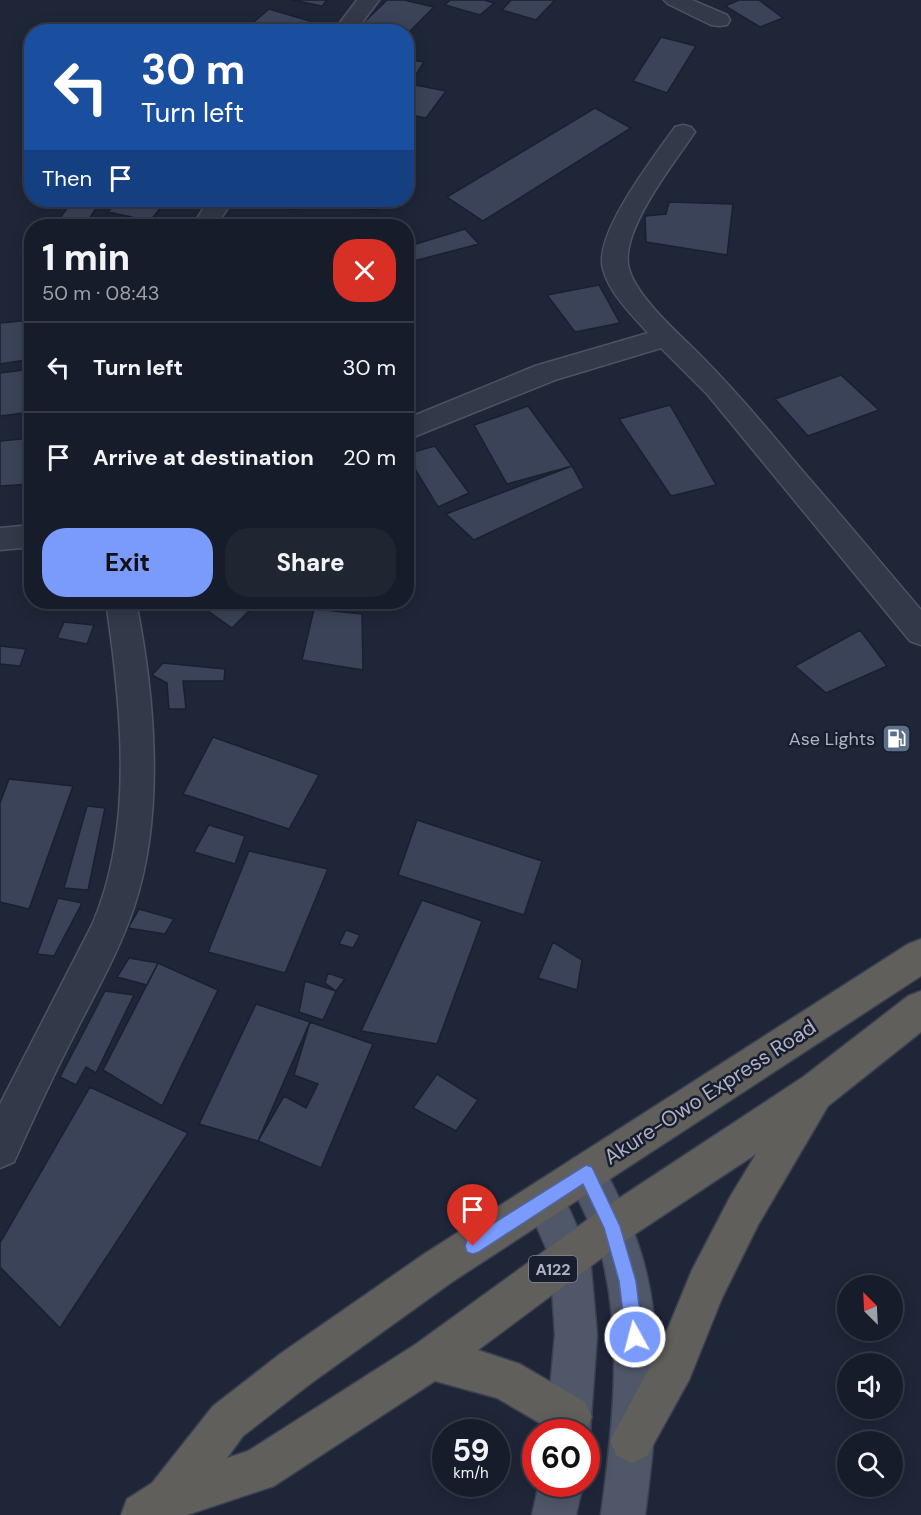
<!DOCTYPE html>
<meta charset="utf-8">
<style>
:root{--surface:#171c2a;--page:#202532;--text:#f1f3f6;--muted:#9ea1a8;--line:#363a47;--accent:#7b9bfc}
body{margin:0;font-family:"DM Sans",sans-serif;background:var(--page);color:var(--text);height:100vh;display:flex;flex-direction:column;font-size:22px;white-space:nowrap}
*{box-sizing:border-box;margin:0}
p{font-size:20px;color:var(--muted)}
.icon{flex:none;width:33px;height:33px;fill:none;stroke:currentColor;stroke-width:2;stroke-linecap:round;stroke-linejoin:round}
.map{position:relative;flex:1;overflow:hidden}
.drawer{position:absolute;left:24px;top:219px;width:390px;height:390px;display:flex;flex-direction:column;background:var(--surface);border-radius:24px;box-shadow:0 3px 15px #0003,0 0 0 2px var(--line)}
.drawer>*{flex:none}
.hud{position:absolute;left:24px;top:24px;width:390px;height:183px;border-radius:24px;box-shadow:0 3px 15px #0003,0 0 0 2px var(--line);background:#1a4fa0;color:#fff;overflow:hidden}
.needle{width:39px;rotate:336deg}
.controls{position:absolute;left:837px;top:1275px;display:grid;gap:12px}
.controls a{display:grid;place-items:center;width:66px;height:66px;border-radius:50%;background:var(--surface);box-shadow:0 3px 15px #0003,0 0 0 2px var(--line);font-size:30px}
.speed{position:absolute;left:432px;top:1419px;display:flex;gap:12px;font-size:30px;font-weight:700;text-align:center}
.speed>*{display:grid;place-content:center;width:78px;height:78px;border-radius:50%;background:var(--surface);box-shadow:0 3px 15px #0003,0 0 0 2px var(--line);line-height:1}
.speed small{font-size:15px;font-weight:400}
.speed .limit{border:9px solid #d22;background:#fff;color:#111}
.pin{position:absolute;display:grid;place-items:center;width:51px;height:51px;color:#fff;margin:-62px -26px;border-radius:50% 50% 50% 0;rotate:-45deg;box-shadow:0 0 6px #0007}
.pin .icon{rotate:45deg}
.me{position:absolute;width:66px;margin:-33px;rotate:353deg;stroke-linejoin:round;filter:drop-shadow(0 0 4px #0008)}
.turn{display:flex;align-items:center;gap:21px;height:126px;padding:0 18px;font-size:27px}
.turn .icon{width:78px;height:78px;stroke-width:2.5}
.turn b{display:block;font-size:42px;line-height:51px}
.then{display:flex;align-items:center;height:57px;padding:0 18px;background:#0003;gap:12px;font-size:22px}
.round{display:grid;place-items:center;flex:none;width:63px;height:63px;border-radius:24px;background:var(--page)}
.headline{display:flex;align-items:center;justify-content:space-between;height:102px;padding:0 18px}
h1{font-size:36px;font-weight:800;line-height:45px}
.primary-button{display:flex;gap:12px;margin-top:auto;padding:12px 18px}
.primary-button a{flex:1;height:69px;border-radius:24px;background:var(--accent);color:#111;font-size:24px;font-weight:800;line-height:69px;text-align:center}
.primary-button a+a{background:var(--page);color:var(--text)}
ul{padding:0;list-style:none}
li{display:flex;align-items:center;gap:18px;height:90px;padding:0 18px;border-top:2px solid var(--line)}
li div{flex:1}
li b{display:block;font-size:22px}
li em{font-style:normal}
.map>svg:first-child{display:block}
.building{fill:#3b4358;stroke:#1a202f;stroke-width:1.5}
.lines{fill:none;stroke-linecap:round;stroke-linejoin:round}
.minor-casing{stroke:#4d5363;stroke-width:3}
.primary-casing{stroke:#3c4252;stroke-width:3}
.trunk-casing{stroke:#3a4050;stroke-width:3}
.minor{fill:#333948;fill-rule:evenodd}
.primary{fill:#505769;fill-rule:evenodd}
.trunk{fill:#605f5c;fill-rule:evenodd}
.route{fill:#7b9bfc;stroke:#5065a4;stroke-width:1.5}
.labels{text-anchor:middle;stroke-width:5;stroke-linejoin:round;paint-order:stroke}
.shield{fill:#181e2d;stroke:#808697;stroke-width:1.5}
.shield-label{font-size:16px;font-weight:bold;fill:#adb3c5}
.poi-label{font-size:18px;fill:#adb3c5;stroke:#181e2d;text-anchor:end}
.near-street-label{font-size:21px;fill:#adb3c5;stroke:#181e2d}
</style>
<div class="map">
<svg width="921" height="1515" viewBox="0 0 921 1515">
<rect width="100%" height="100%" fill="#1f2638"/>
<path class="building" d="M292 0H327L322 6Z
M387 0H404L434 7 406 35V32H387L361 25Z
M450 0H484L494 3 480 15 445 5Z
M511 0H555L536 20 502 10Z
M739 0H759L783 18 760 27 725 6Z
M269 9 313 22 302 32H242Z
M661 37 696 46 667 93 633 81Z
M406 59 424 62 410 84 406 83Z
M410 84 446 91 426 118 406 114V89Z
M595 108 631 128 483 221 447 197Z
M73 200H101L85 226H54Z
M119 200H167L150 221 108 212Z
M286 200H336L339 207 288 209Z
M339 200H380L378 210 339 207Z
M669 202 733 204 727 255 646 242 645 216 666 214Z
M268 219 269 226H212L213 222Z
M465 229 479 244 406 263V247Z
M599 285 620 323 575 332 547 295Z
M32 320V359L0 364V323Z
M32 369V412L0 416V373Z
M841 375 879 410 808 436 775 399Z
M670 405 716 485 671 496 619 419Z
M528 406 572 466 507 484 474 425Z
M32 438V484L0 486V441Z
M435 446 469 493 438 507 406 454Z
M572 466 584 488 474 540 446 514Z
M206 602H258L232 628 201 606Z
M314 609 362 614 363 670 302 660Z
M64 622 94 625 87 644 57 638Z
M860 630 887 666 826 693 795 666Z
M0 646 26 649 20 666 0 664Z
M163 663 225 669 224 681H183L186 709H169L167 683 152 675Z
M213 737 319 775 289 829 183 794Z
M9 779 73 786 29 909 0 902V803Z
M87 806 105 808 88 890 64 888Z
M417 820 542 861 524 915 398 875Z
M209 825 245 836 235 864 194 852Z
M249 851 328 869 285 973 208 952Z
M58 898 82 903 54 956 37 954Z
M422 900 482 921 437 1044 361 1031Z
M139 909 174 919 165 934 128 928Z
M346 930 360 935 353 948 339 944Z
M553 942 582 960 577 990 538 978Z
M129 958 158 963 147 985 117 977Z
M158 963 218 990 162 1106 103 1070Z
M328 973 345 979 336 991 325 983Z
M305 981 336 991 323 1020 299 1012Z
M105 991 134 995 96 1073 86 1067 76 1085 60 1077Z
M256 1004 310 1022 258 1141 199 1124Z
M310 1022 373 1044 321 1168 258 1141 284 1096 306 1108 318 1084 294 1075Z
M437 1074 478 1100 456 1131 413 1108Z
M90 1087 188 1133 60 1328 0 1267V1243Z"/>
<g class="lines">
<defs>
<path id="minor" d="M357 0H379L355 32H333Z
M664 0H692L727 15 730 20 727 25 719 26 711 25 668 4Z
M683 125 691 127 695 132C674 163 623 227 628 264 631 290 672 328 691 346 730 384 765 426 800 468 841 515 881 563 921 610V645L910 641 707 394 661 348 555 380 406 440V419L535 366 648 333C631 314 610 294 603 269 593 234 655 156 675 127Z
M209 200H233L216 226H192Z
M32 525V547L0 550V528Z
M106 602H136C155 696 165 815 134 907 119 952 95 993 74 1035 53 1076 33 1119 14 1162L0 1168V1104L92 925C135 828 121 703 106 602Z"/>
<path id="primary" d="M586 1153 600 1159C616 1192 633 1224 643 1260 666 1343 656 1431 645 1515H601C612 1431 623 1345 603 1261 595 1230 579 1203 566 1173L572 1159Z
M545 1180 559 1186 590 1256 597 1335 590 1432 586 1440V1432H546L555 1335 550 1257 525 1200 531 1186Z
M539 1484H583L576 1515H532Z"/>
<path id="trunk" d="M921 939V976L452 1282 310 1384 243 1436 227 1458 248 1451 416 1344 598 1212 803 1077 908 996 921 991V1032L828 1106 758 1225 722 1298 689 1380 647 1456 632 1463 617 1456 610 1441 659 1350 692 1270 730 1197 756 1154 626 1240 478 1350 520 1364 585 1402 592 1417 585 1432H555L497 1398 435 1381 274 1486 187 1515H121L127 1499 152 1483 213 1406 280 1354 424 1254 908 944Z"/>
</defs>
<use href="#minor" class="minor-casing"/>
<use href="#primary" class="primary-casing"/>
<use href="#trunk" class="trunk-casing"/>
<use href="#minor" class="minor"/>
<use href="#primary" class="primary"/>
<use href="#trunk" class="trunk"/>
</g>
<path class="route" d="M586 1165 592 1167 620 1226 636 1281 643 1337 641 1344 635 1346 628 1344 626 1337 619 1281 604 1228 583 1184 479 1252 473 1254 467 1252 465 1246 467 1240Z"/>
<defs>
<symbol id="fuel-square" viewBox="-11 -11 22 22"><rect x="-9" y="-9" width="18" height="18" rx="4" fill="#5c6f8a" stroke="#181e2d"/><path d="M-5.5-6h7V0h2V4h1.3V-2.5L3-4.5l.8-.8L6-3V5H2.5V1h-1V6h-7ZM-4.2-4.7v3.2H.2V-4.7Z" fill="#fff"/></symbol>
</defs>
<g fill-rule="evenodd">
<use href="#fuel-square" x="880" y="722" width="33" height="33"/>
</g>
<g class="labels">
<rect class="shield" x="529" y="1256" width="48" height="26" rx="4.5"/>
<g class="shield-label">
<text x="553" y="1275">A122</text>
</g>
<g class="poi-label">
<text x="875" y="745">Ase Lights</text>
</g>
<g class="near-street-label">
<text transform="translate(710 1092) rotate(-33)" y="7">Akure-Owo Express Road</text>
</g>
</g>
</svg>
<div class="controls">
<a><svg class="needle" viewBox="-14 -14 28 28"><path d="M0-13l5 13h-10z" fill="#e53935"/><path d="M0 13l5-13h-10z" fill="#9ea1a8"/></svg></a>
<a><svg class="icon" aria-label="sound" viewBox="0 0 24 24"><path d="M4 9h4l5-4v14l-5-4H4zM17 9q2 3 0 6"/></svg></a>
<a><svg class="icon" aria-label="search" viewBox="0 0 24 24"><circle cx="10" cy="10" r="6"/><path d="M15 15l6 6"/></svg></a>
</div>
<div class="speed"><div>59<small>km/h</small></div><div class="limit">60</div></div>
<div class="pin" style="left:473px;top:1246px;background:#d93025"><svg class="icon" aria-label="arrive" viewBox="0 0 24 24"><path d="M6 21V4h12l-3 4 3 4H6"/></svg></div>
<svg class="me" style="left:635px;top:1337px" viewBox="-20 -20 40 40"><circle r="17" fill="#7b9bfc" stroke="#fff" stroke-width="3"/><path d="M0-11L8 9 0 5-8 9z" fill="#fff"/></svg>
<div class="hud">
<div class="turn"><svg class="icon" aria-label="left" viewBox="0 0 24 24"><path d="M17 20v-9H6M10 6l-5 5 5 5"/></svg><div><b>30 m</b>Turn left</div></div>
<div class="then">Then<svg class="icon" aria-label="arrive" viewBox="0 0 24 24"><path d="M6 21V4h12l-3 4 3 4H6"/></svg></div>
</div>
<section class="drawer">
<div class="headline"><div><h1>1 min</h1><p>50 m · 08:43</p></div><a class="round" style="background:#d93025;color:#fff"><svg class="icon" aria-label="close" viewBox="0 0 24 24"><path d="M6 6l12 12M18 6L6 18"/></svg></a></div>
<ul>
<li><svg class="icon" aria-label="left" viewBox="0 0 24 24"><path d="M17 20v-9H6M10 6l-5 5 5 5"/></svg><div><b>Turn left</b></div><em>30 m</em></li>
<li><svg class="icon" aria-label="arrive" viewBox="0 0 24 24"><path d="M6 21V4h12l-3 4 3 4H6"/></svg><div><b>Arrive at destination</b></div><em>20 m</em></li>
</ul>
<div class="primary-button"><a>Exit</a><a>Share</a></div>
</section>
</div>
